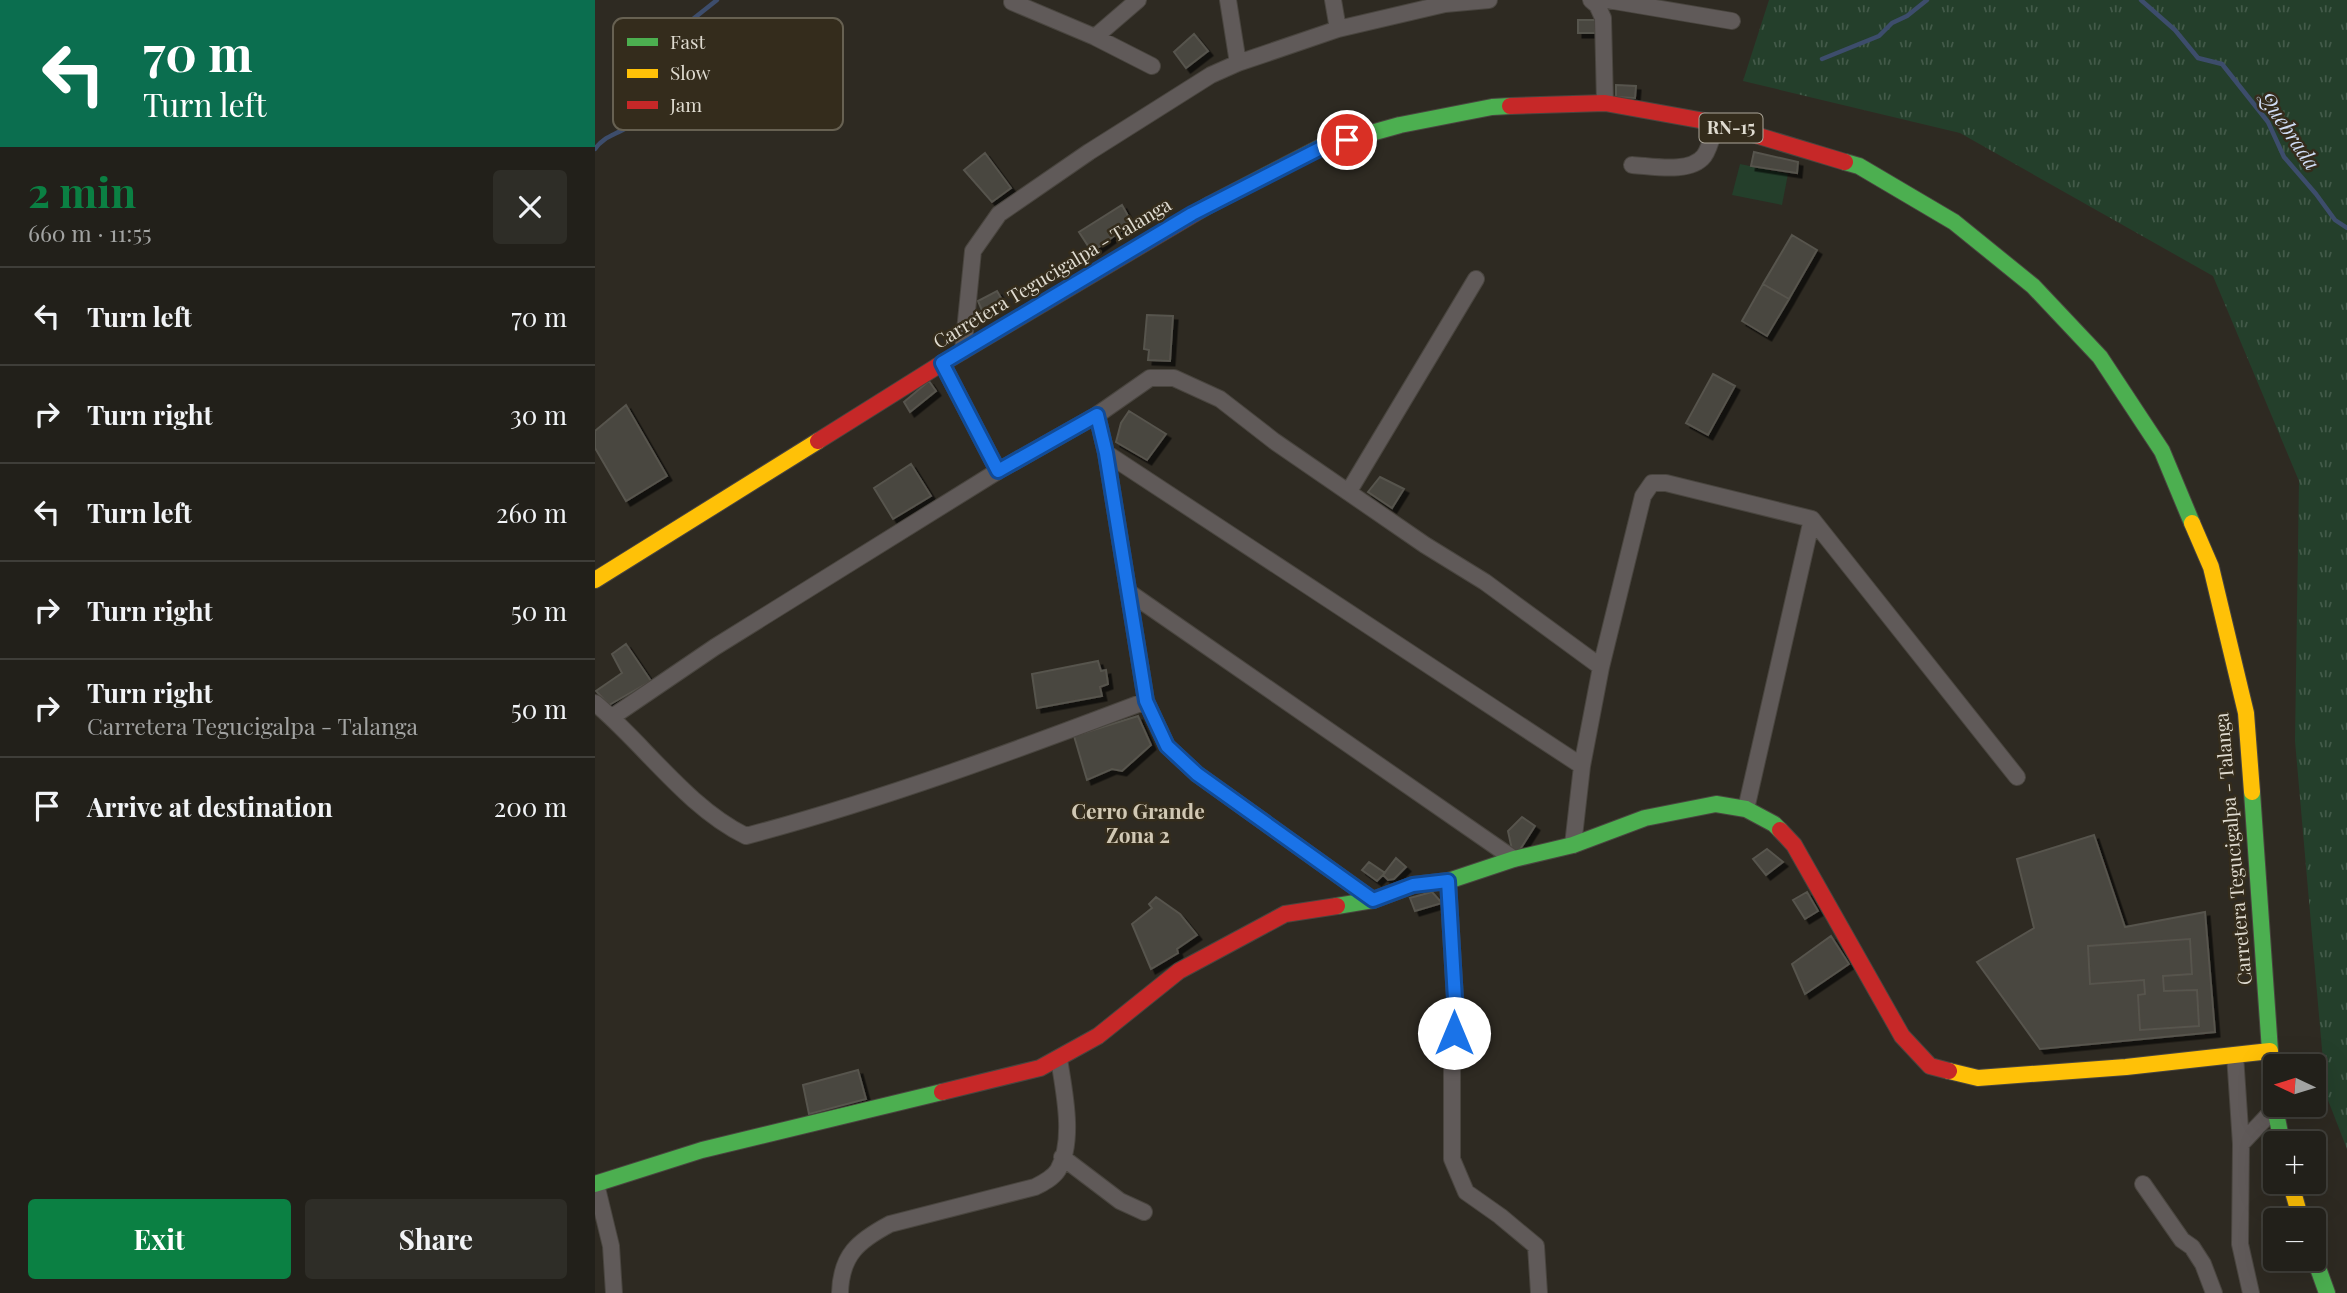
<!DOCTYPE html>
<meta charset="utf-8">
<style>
:root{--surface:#22201a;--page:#2e2d27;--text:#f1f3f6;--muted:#a2a3a2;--line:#3f3e39;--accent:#0b8043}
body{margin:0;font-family:"Playfair Display",serif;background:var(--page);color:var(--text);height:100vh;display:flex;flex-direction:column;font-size:26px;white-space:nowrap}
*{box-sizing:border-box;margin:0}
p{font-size:23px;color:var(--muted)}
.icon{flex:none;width:38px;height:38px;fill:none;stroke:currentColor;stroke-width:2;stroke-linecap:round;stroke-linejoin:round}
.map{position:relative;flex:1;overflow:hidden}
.side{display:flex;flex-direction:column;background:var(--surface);width:595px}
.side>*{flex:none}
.banner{background:#0b6e4f;color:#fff;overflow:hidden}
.needle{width:46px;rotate:274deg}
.tools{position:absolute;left:1668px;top:1054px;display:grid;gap:14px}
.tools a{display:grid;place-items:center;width:63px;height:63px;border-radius:7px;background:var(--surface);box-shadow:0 7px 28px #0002,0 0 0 2px var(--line);font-size:35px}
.pin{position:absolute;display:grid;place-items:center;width:60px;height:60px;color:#fff;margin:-30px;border:4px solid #fff;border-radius:50%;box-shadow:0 2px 7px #0007}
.me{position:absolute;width:77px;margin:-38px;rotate:0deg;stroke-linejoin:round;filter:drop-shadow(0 0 5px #0008)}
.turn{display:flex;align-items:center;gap:24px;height:147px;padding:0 28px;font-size:32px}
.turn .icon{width:91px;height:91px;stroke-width:2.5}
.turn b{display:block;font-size:49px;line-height:60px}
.round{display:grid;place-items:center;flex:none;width:74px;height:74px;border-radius:7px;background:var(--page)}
.headline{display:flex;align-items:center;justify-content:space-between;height:119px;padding:0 28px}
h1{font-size:42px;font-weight:700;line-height:52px;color:var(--accent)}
.cta{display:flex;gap:14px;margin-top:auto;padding:14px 28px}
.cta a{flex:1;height:80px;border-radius:7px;background:var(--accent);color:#fff;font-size:28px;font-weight:700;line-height:80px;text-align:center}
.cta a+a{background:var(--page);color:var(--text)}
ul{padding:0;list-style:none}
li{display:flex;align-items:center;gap:21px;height:98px;padding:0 28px;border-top:2px solid var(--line)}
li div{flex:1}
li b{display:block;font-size:26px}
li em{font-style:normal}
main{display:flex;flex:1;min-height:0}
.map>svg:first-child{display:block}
.grass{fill:url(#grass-tufts)}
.pitch{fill:#243f2b}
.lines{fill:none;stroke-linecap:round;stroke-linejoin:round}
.stream{stroke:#3d4d6c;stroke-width:4.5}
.building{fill:#4a463f;stroke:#57544d;stroke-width:2;filter:url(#shadow)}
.street-casing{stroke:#49453f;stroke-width:18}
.fast-casing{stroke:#49453f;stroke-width:18}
.slow-casing{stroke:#49453f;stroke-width:18}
.jam-casing{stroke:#49453f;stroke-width:18}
.street{stroke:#605a59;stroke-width:16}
.fast{stroke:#4caf50;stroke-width:16}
.slow{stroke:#ffc107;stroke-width:16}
.jam{stroke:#c62828;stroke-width:16}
.route-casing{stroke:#114b97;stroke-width:18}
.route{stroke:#1a73e8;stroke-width:12}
.labels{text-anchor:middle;stroke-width:5;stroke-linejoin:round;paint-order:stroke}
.shield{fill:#342c1c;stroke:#aca69a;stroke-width:2}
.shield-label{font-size:18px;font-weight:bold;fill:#dfdbd0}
.street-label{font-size:19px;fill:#dfdbd0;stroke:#342c1c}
.water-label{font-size:21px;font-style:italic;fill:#d0ddf5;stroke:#342c1c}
.neighbourhood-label{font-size:21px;font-weight:bold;fill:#d1c8b4;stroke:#342c1c}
.key{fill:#342c1c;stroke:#676152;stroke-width:2}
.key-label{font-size:19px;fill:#dfdbd0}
</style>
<main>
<section class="side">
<div class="banner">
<div class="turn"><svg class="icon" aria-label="left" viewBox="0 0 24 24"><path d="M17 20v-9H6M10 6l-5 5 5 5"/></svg><div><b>70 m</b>Turn left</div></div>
</div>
<div class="headline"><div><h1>2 min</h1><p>660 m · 11:55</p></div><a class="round"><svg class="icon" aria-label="close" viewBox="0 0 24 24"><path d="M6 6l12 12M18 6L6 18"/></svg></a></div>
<ul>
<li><svg class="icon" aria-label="left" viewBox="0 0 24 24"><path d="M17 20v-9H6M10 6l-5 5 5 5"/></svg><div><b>Turn left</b></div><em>70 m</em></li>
<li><svg class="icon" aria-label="right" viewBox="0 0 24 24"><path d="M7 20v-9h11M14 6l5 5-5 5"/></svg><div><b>Turn right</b></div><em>30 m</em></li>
<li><svg class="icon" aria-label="left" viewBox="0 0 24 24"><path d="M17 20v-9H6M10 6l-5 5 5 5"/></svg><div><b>Turn left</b></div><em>260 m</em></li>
<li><svg class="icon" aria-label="right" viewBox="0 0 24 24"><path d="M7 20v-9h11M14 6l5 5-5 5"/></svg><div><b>Turn right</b></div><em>50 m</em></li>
<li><svg class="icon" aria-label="right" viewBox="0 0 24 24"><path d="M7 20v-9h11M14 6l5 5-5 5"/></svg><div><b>Turn right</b><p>Carretera Tegucigalpa - Talanga</p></div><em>50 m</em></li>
<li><svg class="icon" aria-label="arrive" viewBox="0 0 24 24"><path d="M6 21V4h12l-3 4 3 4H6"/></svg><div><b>Arrive at destination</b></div><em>200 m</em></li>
</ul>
<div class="cta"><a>Exit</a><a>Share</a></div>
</section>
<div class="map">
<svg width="1752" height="1293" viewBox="0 0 1752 1293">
<defs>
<pattern id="grass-tufts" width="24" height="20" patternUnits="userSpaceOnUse" patternTransform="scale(1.75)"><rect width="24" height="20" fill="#243f2b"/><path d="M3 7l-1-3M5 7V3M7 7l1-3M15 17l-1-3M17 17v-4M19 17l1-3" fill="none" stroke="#435a49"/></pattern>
<filter id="shadow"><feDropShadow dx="4.5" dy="4.5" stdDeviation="0" flood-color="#0009"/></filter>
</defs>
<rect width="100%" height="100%" fill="#2e2a22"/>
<path class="grass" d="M1174 0H1752V1149L1731 1095 1700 741 1704 481 1618 276 1365 133 1148 81Z"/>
<path class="pitch" d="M1145 164 1193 174 1187 205 1137 195Z"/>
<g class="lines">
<path class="stream" d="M1546 0 1580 30 1603 58 1627 64 1673 122 1689 157 1721 194 1740 220 1752 228
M1227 59 1284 36 1297 23 1312 16 1332 0
M0 149C8 137 20 135 31 128 51 117 87 92 97 71 100 65 104 52 102 45 101 35 96 30 98 19L122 0"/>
</g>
<path class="building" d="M983 20H1002L1000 33H983Z
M599 34 613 51 591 68 579 52Z
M1021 85 1041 86 1040 98 1021 97Z
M1159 152 1203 162 1202 173 1156 166Z
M390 153 416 188 397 202 369 170Z
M527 205 537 223 497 252 484 232Z
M1197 235 1222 250 1194 299 1168 284Z
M1168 284 1194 299 1172 336 1147 321Z
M402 291 409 303 388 313 383 301Z
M552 315 578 316 575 361 553 360 554 350 549 349Z
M1118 374 1140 386 1113 435 1091 423Z
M334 381 341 391 315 412 309 402Z
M31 405 72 476 31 501 0 448V431Z
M534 411 571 434 552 460 521 442 526 423Z
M316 464 336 496 298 519 279 488Z
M785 477 809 489 797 508 773 492Z
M31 644 56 681 14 705 1 691 27 673 17 654Z
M503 661 506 671 511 670 513 684 505 687 507 696 442 708 437 674Z
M543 716 556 745 527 771 517 769 492 780 479 736Z
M927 817 940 826 919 859 913 831Z
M1499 835 1530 927 1610 912 1620 1032 1445 1049 1382 962 1439 928 1422 859Z
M1172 849 1188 862 1171 875 1158 859Z
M801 858 811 867 799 879 793 880 788 875Z
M774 862 790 873 782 881 767 870Z
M837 892 847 903 820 911 815 898Z
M1212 892 1223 911 1210 919 1198 900Z
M1212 892 1223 911 1210 919 1198 900Z
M561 897 585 914 602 935 582 949 583 953 556 969 537 924 557 908 554 904Z
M1236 936 1254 964 1210 994 1197 964Z
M1595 939 1597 974 1568 976 1569 991 1602 990 1604 1026 1545 1030 1543 995 1550 994 1549 980 1495 984 1493 946Z
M263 1070 271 1099 214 1114 208 1085Z"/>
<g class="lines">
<defs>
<path id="street" d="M633 0 643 63
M738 0 743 29
M996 0 1002 5 1008 18 1010 103
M1013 0 1137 21
M417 2 500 37 557 66
M500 37 543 0
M1037 165C1057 166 1095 174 1109 156 1115 148 1118 133 1121 123
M368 351 378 251 404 214 494 152 616 75 643 63 743 29 850 4 894 0
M347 363 403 471
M502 415 511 453 551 701 572 746 602 774 778 900
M511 453 987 766
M754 491 881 279
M535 593 919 859
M0 703C50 745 92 807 151 836 287 800 419 751 551 701
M17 717 120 647 403 471 502 415 555 378H579L625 399 679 441 830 545 890 582 1006 667
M1151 809 1217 519
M978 845 987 766 1006 667 1048 496 1057 483H1071L1217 519 1422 777
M853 881 861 1016 857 1050V1159L871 1192 905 1216 941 1246 944 1293
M1640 1055 1646 1144
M467 1157 525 1201 549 1212
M1 1184 16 1246 19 1293
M1548 1184 1587 1240 1597 1247 1608 1264 1619 1293
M245 1293C246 1255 263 1241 295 1224L440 1187C448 1183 458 1178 463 1170 480 1141 469 1091 464 1059
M1656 1293 1645 1244 1646 1144 1680 1108"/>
<path id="fast" d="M1250 162 1264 166 1359 222 1438 286 1505 357 1567 451 1597 523
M614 205 726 147 805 125 897 107 915 106
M1657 792 1675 1051 1680 1108 1687 1143
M742 906 778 900 818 885 853 881 919 859 978 845 1050 818 1121 804 1151 809 1179 824 1185 830
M0 1184 107 1150 347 1092
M1718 1254 1732 1293"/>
<path id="slow" d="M1597 523 1616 567 1651 713 1657 792
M0 580 223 441
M1354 1071 1383 1078 1531 1067 1675 1051
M1695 1181 1706 1220"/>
<path id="jam" d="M915 106 1010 103 1121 123 1250 162
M223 441 341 367 614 205
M1185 830 1199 845 1307 1036 1335 1066 1354 1071
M347 1092 445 1068 503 1036 584 971 690 914 742 906"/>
</defs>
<use href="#street" class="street-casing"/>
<use href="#fast" class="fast-casing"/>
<use href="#slow" class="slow-casing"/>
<use href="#jam" class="jam-casing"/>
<use href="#street" class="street"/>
<use href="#fast" class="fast"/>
<use href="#slow" class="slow"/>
<use href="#jam" class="jam"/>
</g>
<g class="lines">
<defs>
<path id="route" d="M752 140 726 148 597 214 347 363 403 471 502 415 511 453 551 701 572 746 602 774 778 900 818 885 853 881 861 1016 859 1033"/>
</defs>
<use href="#route" class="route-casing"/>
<use href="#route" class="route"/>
</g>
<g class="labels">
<rect class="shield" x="1104.5" y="113.5" width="63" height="29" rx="5"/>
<g class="shield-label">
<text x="1136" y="134">RN-15</text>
</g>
<g class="street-label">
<text transform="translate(457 273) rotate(-31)" y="7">Carretera Tegucigalpa - Talanga</text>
<text transform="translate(1638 849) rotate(-95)" y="7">Carretera Tegucigalpa - Talanga</text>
</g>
<g class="water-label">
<text transform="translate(1694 131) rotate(56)" y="7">Quebrada</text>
</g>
<g class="neighbourhood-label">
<text x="543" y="819">Cerro Grande<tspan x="543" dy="24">Zona 2</tspan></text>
</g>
</g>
<rect x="18" y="18" width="230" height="112" rx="10" class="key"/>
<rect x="32" y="38" width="31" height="8" fill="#4caf50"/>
<rect x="32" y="69" width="31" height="9" fill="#ffc107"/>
<rect x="32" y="101" width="31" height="8" fill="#c62828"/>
<g class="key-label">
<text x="75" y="49">Fast</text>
<text x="75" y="80">Slow</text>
<text x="75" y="112">Jam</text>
</g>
</svg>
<div class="tools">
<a><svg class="needle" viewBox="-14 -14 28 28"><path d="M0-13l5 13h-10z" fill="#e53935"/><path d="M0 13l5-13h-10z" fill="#a2a3a2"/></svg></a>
<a>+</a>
<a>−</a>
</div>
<div class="pin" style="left:752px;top:140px;background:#d93025"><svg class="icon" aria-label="arrive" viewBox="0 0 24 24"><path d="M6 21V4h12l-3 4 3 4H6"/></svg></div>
<svg class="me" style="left:859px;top:1033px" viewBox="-20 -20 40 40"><circle r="19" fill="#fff"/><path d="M0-13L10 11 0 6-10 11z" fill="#1a73e8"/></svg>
</div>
</main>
